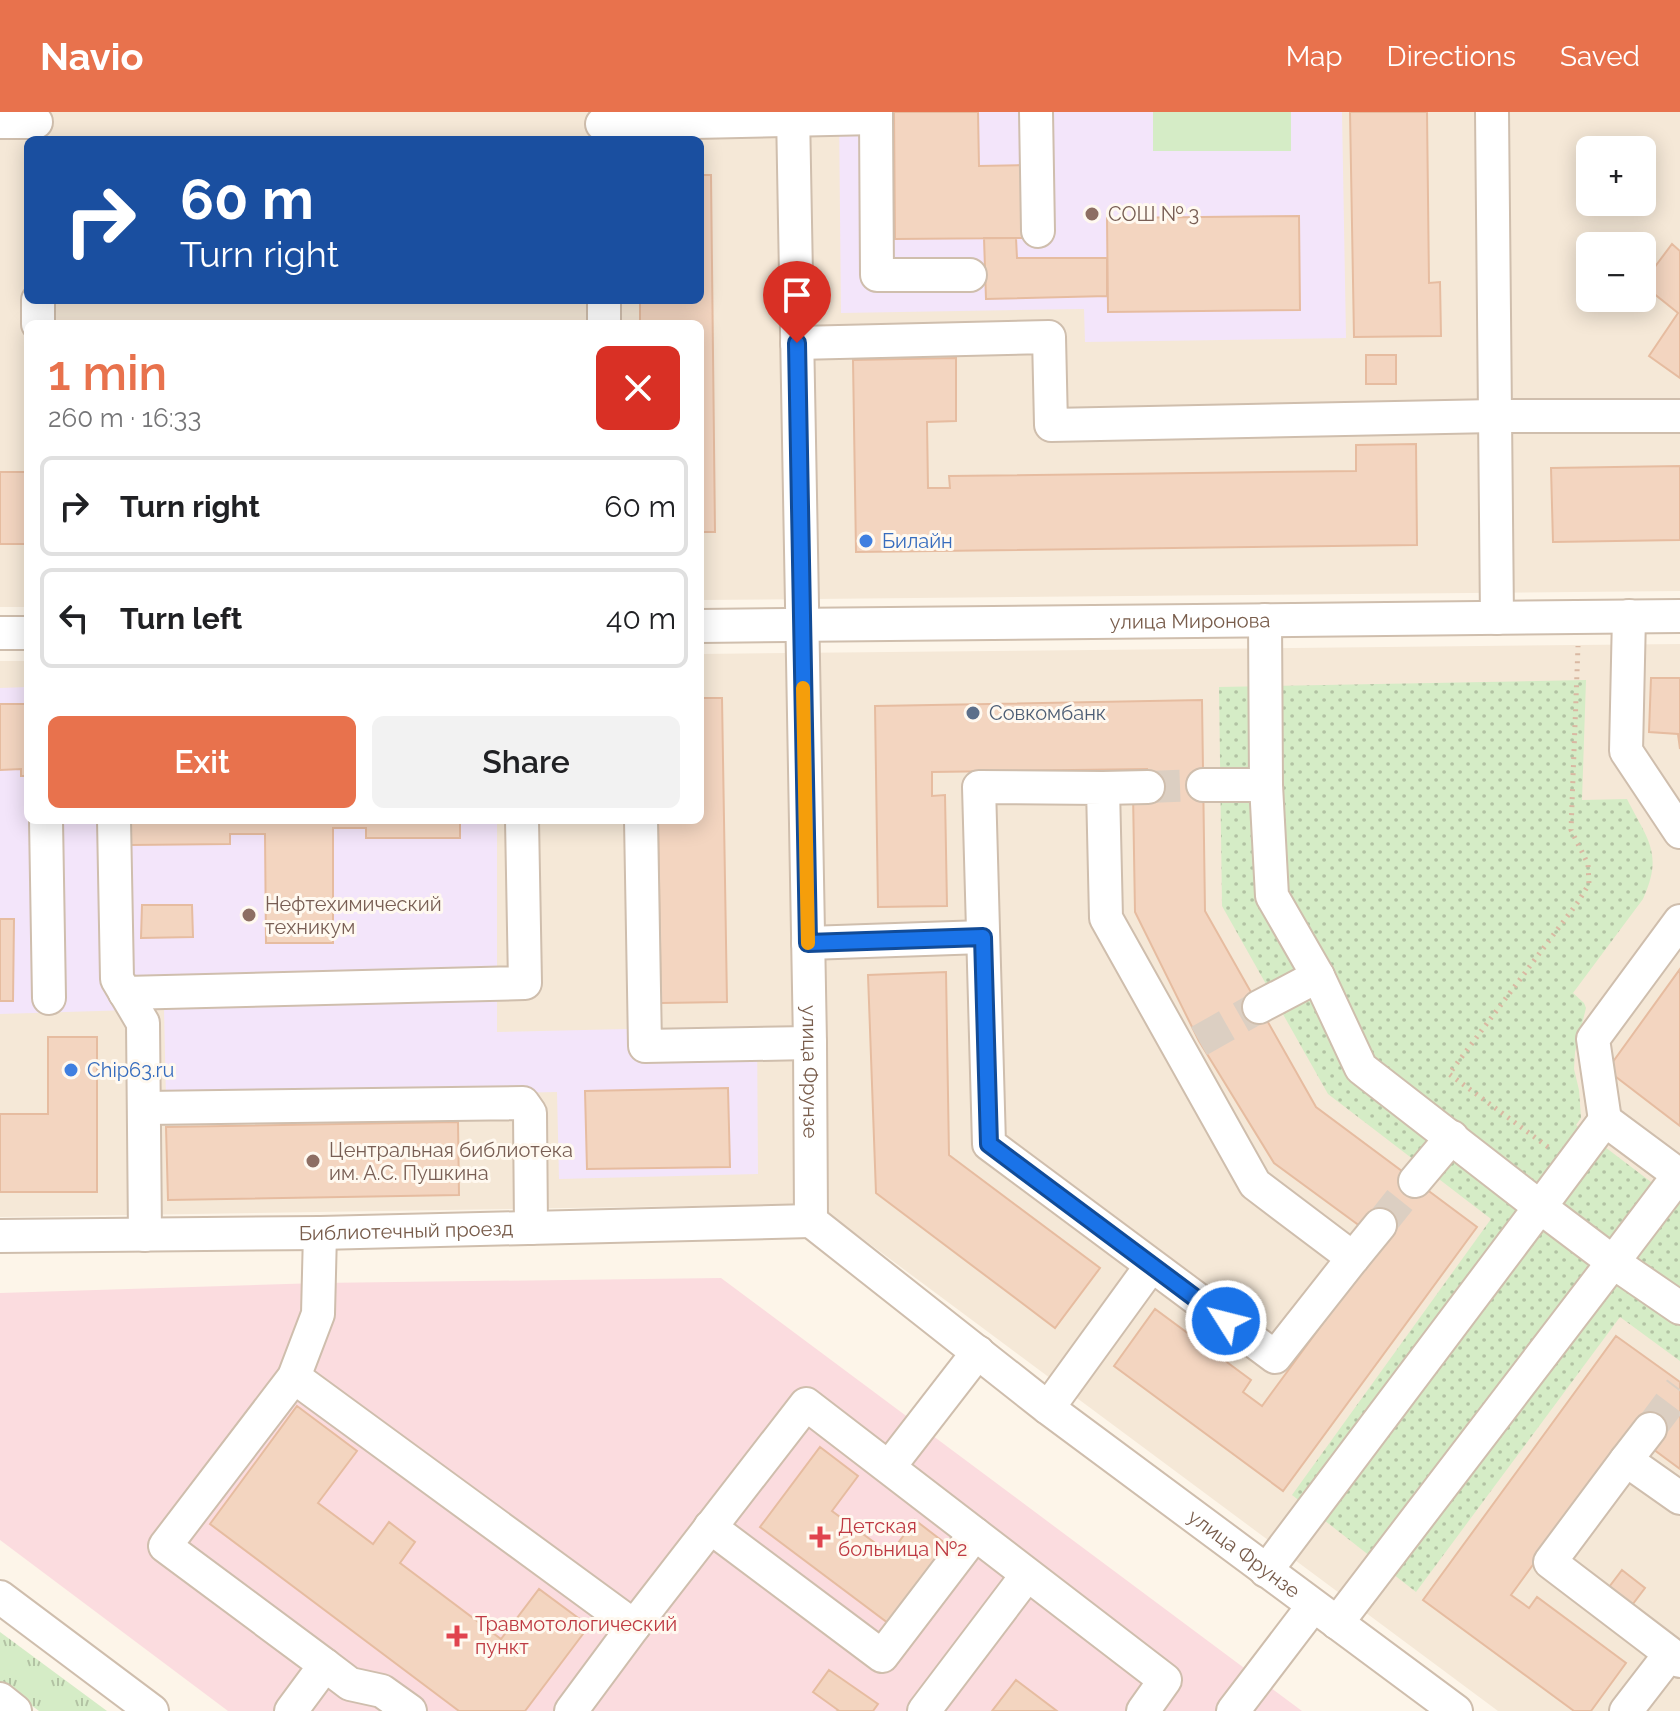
<!DOCTYPE html>
<meta charset="utf-8">
<style>
:root{--surface:#fff;--page:#f2f2f2;--text:#202124;--muted:#757577;--line:#e0e0e0;--accent:#e8724d}
body{margin:0;font-family:Raleway,sans-serif;background:var(--page);color:var(--text);height:100vh;display:flex;flex-direction:column;font-size:30px;white-space:nowrap}
*{box-sizing:border-box;margin:0}
p{font-size:26px;color:var(--muted)}
.icon{flex:none;width:44px;height:44px;fill:none;stroke:currentColor;stroke-width:2;stroke-linecap:round;stroke-linejoin:round}
.map{position:relative;flex:1;overflow:hidden}
.side{position:absolute;left:24px;top:208px;width:680px;height:504px;display:flex;flex-direction:column;background:var(--surface);border-radius:12px;box-shadow:0 4px 20px #0003}
.side>*{flex:none}
.banner{position:absolute;left:24px;top:24px;width:680px;height:168px;border-radius:12px;box-shadow:0 4px 20px #0003;background:#1a4fa0;color:#fff;overflow:hidden}
.buttons{position:absolute;left:1576px;top:24px;display:grid;gap:16px}
.buttons a{display:grid;place-items:center;width:80px;height:80px;border-radius:12px;background:var(--surface);box-shadow:0 4px 20px #0003;font-size:40px}
.pin{position:absolute;display:grid;place-items:center;width:68px;height:68px;color:#fff;margin:-82px -34px;border-radius:50% 50% 50% 0;rotate:-45deg;box-shadow:0 0 8px #0007}
.pin .icon{rotate:45deg}
.me{position:absolute;width:88px;margin:-44px;rotate:306deg;stroke-linejoin:round;filter:drop-shadow(0 0 6px #0008)}
.turn{display:flex;align-items:center;gap:28px;height:168px;padding:0 24px;font-size:36px}
.turn .icon{width:104px;height:104px;stroke-width:2.5}
.turn b{display:block;font-size:56px;line-height:68px}
.round{display:grid;place-items:center;flex:none;width:84px;height:84px;border-radius:12px;background:var(--page)}
.headline{display:flex;align-items:center;justify-content:space-between;height:136px;padding:0 24px}
h1{font-size:48px;font-weight:600;line-height:60px;color:var(--accent)}
.button{display:flex;gap:16px;margin-top:auto;padding:16px 24px}
.button a{flex:1;height:92px;border-radius:12px;background:var(--accent);color:#fff;font-size:32px;font-weight:600;line-height:92px;text-align:center}
.button a+a{background:var(--page);color:var(--text)}
ul{padding:0;list-style:none}
li{display:flex;align-items:center;gap:24px;height:100px;margin:0 16px 12px;padding:0 8px;border:4px solid var(--line);border-radius:12px}
li div{flex:1}
li b{display:block;font-size:30px}
li em{font-style:normal}
header{display:flex;align-items:center;gap:48px;box-sizing:border-box;height:112px;padding:0 40px;background:var(--accent);color:#fff}
header strong{font-size:38px}
nav{display:flex;gap:44px;margin-inline-start:auto;font-size:28px}
.map>svg:first-child{display:block}
.residential{fill:#f5e8d7;fill-rule:evenodd}
.education{fill:#f3e5fa}
.medical{fill:#fbdcdf}
.grass{fill:url(#grass-tufts)}
.park{fill:url(#park-dots)}
.pitch{fill:#d5ecc6}
.building{fill:#f3d5c0;stroke:#e6bca0;stroke-width:2}
.lines{fill:none;stroke-linecap:round;stroke-linejoin:round}
.minor-tunnel{stroke:#dccfc2;stroke-width:32;stroke-dasharray:32 16;stroke-linecap:butt}
.minor-casing{stroke:#cfbead;stroke-width:36}
.path{stroke:#d9b8a2;stroke-width:5;stroke-dasharray:2 6;stroke-linecap:butt}
.minor{stroke:#fff;stroke-width:32}
.route-casing{stroke:#114b97;stroke-width:20}
.route{stroke:#1a73e8;stroke-width:14}
.slow{stroke:#f59e0b;stroke-width:14}
.education-dot{fill:#8d6e63;stroke:#fff9f0;stroke-width:3}
.shop-dot{fill:#3f7fe0;stroke:#fff9f0;stroke-width:3}
.service-dot{fill:#5c6f8a;stroke:#fff9f0;stroke-width:3}
.health-dot{fill:#e0444e;stroke:#fff9f0;stroke-width:3}
.labels{text-anchor:middle;stroke-width:6;stroke-linejoin:round;paint-order:stroke}
.education-label{font-size:20px;fill:#785e54;stroke:#fff9f0;text-anchor:start}
.shop-label{font-size:20px;fill:#366cbe;stroke:#fff9f0;text-anchor:start}
.street-label{font-size:20px;fill:#785c4b;stroke:#fff9f0}
.service-label{font-size:20px;fill:#4e5e75;stroke:#fff9f0;text-anchor:start}
.health-label{font-size:20px;fill:#be3a42;stroke:#fff9f0;text-anchor:start}
</style>
<header>
<strong>Navio</strong>
<nav><a>Map</a><a>Directions</a><a>Saved</a></nav>
</header>
<div class="map">
<svg width="1680" height="1599" viewBox="0 0 1680 1599">
<defs>
<pattern id="grass-tufts" width="24" height="20" patternUnits="userSpaceOnUse" patternTransform="scale(2)"><rect width="24" height="20" fill="#d5ecc6"/><path d="M3 7l-1-3M5 7V3M7 7l1-3M15 17l-1-3M17 17v-4M19 17l1-3" fill="none" stroke="#b2c2a3"/></pattern>
<pattern id="park-dots" width="8" height="8" patternUnits="userSpaceOnUse" patternTransform="scale(2)"><rect width="8" height="8" fill="#d5ecc6"/><path d="M2 2h.1M6 6h.1" fill="none" stroke="#b2c2a3" stroke-width="1.8" stroke-linecap="round"/></pattern>
</defs>
<rect width="100%" height="100%" fill="#fdf5e9"/>
<path class="residential" d="M0 0H1680V479L700 488V212H28V495H0ZM28 28H700V188H28ZM1590 38H1642V90H1590ZM1590 134H1642V186H1590Z
M1680 532V1599H1498L816 1092 0 1105V549H28V708H700V542Z"/>
<path class="education" d="M839 0H1342L1346 226 1085 230 1084 197 841 201Z
M28 575V708H497V920L757 914 758 1062 559 1067 557 980 166 987 164 897 0 902V576Z"/>
<path class="medical" d="M721 1166 1302 1599H228L0 1428V1181L319 1171Z"/>
<path class="grass" d="M0 1520 107 1599H39L0 1570Z"/>
<path class="park" d="M1586 568 1582 688 1627 687C1647 727 1664 741 1643 787L1573 881 1584 891 1586 896 1575 940 1574 957 1579 978 1581 1006 1576 1013 1680 1092V1249L1620 1205 1416 1480 1292 1383 1491 1107 1328 982 1222 794 1219 575Z"/>
<path class="pitch" d="M1153 0H1291V39H1153Z"/>
<path class="building" d="M894 0H978L979 54 1024 53 1025 126 895 127Z
M1350 0H1427L1429 171 1440 170 1441 224 1354 225Z
M700 63H711L715 420H700V212H640V188H700Z
M1299 104 1300 198 1108 200 1107 106Z
M984 126H1016L1017 146H1107V184L986 187Z
M1672 132 1680 139V266L1649 244 1678 201 1642 172Z
M1366 243H1396V272H1366Z
M956 246V309L927 310 928 376H950L949 364 1356 359V333L1416 332 1417 433 856 440 853 248Z
M1680 354V428L1553 430 1551 356Z
M0 360H28V432H0Z
M1651 566H1680V637L1678 622 1649 620Z
M700 586H722L727 890 661 891 658 708H700Z
M1202 588 1205 799 1316 995 1477 1115 1283 1379 1114 1254 1155 1197 1251 1268 1243 1280 1262 1294 1390 1120 1364 1117 1274 1051 1199 929 1135 800 1133 681H1148L1147 657 932 660V684L945 683 947 794 878 795 875 594Z
M0 592H28V664H21V657L0 658Z
M130 708H460V726H366V716H333V831H266L265 722H230V732L130 733Z
M142 793H192L193 825 141 826Z
M0 807H14L13 889H0Z
M1680 857V1014L1607 958Z
M946 860 949 1043 1100 1156 1055 1216 876 1081 868 863Z
M48 925H97V1080H0V1002H48Z
M728 976 730 1055 587 1057 585 979Z
M458 1010 459 1083 168 1088 166 1015Z
M1616 1224 1680 1270V1357L1649 1334 1638 1308 1511 1483 1529 1496 1537 1485 1626 1551 1591 1599H1574L1423 1488Z
M297 1294 357 1339 318 1391 373 1432 389 1410 415 1430 400 1451 501 1527 539 1477 589 1514 525 1599H459L210 1412Z
M820 1335 858 1364 832 1399 890 1442 915 1408 950 1435 892 1514 760 1415Z
M1622 1458 1645 1476 1626 1501 1603 1483Z
M829 1558 878 1592 873 1599H837L838 1598 813 1580Z
M1016 1568 1057 1599H992Z"/>
<g class="lines">
<path class="minor-tunnel" d="M1148 675 1203 673
M1199 929 1259 895
M1380 1113 1415 1069
M1650 1317 1680 1277"/>
<defs>
<g id="minor">
<path id="s1" d="M793 0 810 931 811 1109"/>
<path d="M1036 0 1038 119"/>
<path d="M1492 0 1497 506"/>
<path d="M876 6 877 163H970"/>
<path d="M0 10H36"/>
<path d="M602 12 876 6V0"/>
<path d="M38 188V212"/>
<path d="M604 188V212"/>
<path d="M797 231 1049 225 1051 313 1495 304H1680"/>
<path d="M1629 504 1626 639 1680 720"/>
<path d="M1265 508 1266 673 1272 784 1318 864 1361 956 1540 1095 1266 1459"/>
<path id="s2" d="M700 514 1680 504"/>
<path d="M0 521H28"/>
<path d="M1203 673H1266"/>
<path d="M979 675 1103 676 1106 806 1255 1072 1353 1146 1275 1245 989 1032Z"/>
<path d="M1103 676 1148 675"/>
<path d="M46 708 49 886"/>
<path d="M114 708 117 867 143 911 145 1123"/>
<path d="M641 708 645 934 810 931"/>
<path d="M808 831 983 825"/>
<path d="M125 881 525 871 522 708"/>
<path d="M1259 895 1318 864"/>
<path d="M145 996 523 991 530 1001 531 1116"/>
<path d="M1605 1008 1679 1063 1613 1150 1540 1095Z"/>
<path d="M1605 1008 1593 927 1680 809"/>
<path d="M1415 1069 1452 1025"/>
<path id="s3" d="M811 1109 1048 1296 1456 1599"/>
<path id="s4" d="M0 1124 320 1121 811 1109"/>
<path d="M1353 1146 1380 1113"/>
<path d="M294 1265 634 1514"/>
<path d="M1048 1296 1151 1154"/>
<path d="M1626 1348 1650 1317"/>
<path d="M889 1355 978 1240"/>
<path d="M1680 1386 1626 1348 1550 1450 1680 1549"/>
<path d="M710 1415 882 1544 975 1422"/>
<path d="M0 1485 152 1599"/>
<path d="M1337 1511 1613 1150 1680 1196"/>
<path d="M325 1553 350 1572 382 1579 410 1599"/>
<path d="M0 1587 15 1599"/>
<path d="M291 1599 325 1553 165 1434 294 1265 318 1202 320 1121"/>
<path d="M571 1599 634 1514 806 1292 1165 1568 1143 1599"/>
<path d="M924 1599 1027 1463"/>
<path d="M1233 1599 1313 1494"/>
<path d="M1626 1599 1670 1542"/>
</g>
</defs>
<use href="#minor" class="minor-casing"/>
<path class="path" d="M1548 1035 1449 962 1578 790 1589 772 1588 752 1571 718 1578 534"/>
<use href="#minor" class="minor"/>
</g>
<g class="lines">
<defs>
<path id="route" d="M797 231 808 831 983 825 989 1032 1226 1209"/>
</defs>
<use href="#route" class="route-casing"/>
<use href="#route" class="route"/>
<path class="slow" d="M803 576 808 831"/>
</g>
<g class="education-dot">
<circle cx="1092" cy="102" r="8"/>
<circle cx="249" cy="803" r="8"/>
<circle cx="313" cy="1049" r="8"/>
</g>
<g class="shop-dot">
<circle cx="866" cy="429" r="8"/>
<circle cx="71" cy="958" r="8"/>
</g>
<circle class="service-dot" cx="973" cy="601" r="8"/>
<g class="health-dot">
<path d="M816 1413h8v8h8v8h-8v8h-8v-8h-8v-8h8z"/>
<path d="M453 1512h8v8h8v8h-8v8h-8v-8h-8v-8h8z"/>
</g>
<g class="labels">
<g class="education-label">
<text x="1108" y="109">СОШ № 3</text>
<text x="265" y="799">Нефтехимический<tspan x="265" dy="23">техникум</tspan></text>
<text x="329" y="1045">Центральная библиотека<tspan x="329" dy="23">им. А.С. Пушкина</tspan></text>
</g>
<g class="shop-label">
<text x="882" y="436">Билайн</text>
<text x="87" y="965">Chip63.ru</text>
</g>
<g class="street-label">
<text dy="7" stroke="none"><textPath href="#s2" startOffset="490">улица Миронова</textPath></text>
<text dy="7" stroke="none"><textPath href="#s1" startOffset="960">улица Фрунзе</textPath></text>
<text dy="7" stroke="none"><textPath href="#s4" startOffset="406">Библиотечный проезд</textPath></text>
<text dy="7" stroke="none"><textPath href="#s3" startOffset="546">улица Фрунзе</textPath></text>
</g>
<g class="service-label">
<text x="989" y="608">Совкомбанк</text>
</g>
<g class="health-label">
<text x="838" y="1421">Детская<tspan x="838" dy="23">больница №2</tspan></text>
<text x="475" y="1519">Травмотологический<tspan x="475" dy="23">пункт</tspan></text>
</g>
</g>
</svg>
<div class="buttons">
<a>+</a>
<a>−</a>
</div>
<div class="pin" style="left:797px;top:231px;background:#d93025"><svg class="icon" aria-label="arrive" viewBox="0 0 24 24"><path d="M6 21V4h12l-3 4 3 4H6"/></svg></div>
<svg class="me" style="left:1226px;top:1209px" viewBox="-20 -20 40 40"><circle r="17" fill="#1a73e8" stroke="#fff" stroke-width="3"/><path d="M0-11L8 9 0 5-8 9z" fill="#fff"/></svg>
<div class="banner">
<div class="turn"><svg class="icon" aria-label="right" viewBox="0 0 24 24"><path d="M7 20v-9h11M14 6l5 5-5 5"/></svg><div><b>60 m</b>Turn right</div></div>
</div>
<section class="side">
<div class="headline"><div><h1>1 min</h1><p>260 m · 16:33</p></div><a class="round" style="background:#d93025;color:#fff"><svg class="icon" aria-label="close" viewBox="0 0 24 24"><path d="M6 6l12 12M18 6L6 18"/></svg></a></div>
<ul>
<li><svg class="icon" aria-label="right" viewBox="0 0 24 24"><path d="M7 20v-9h11M14 6l5 5-5 5"/></svg><div><b>Turn right</b></div><em>60 m</em></li>
<li><svg class="icon" aria-label="left" viewBox="0 0 24 24"><path d="M17 20v-9H6M10 6l-5 5 5 5"/></svg><div><b>Turn left</b></div><em>40 m</em></li>
</ul>
<div class="button"><a>Exit</a><a>Share</a></div>
</section>
</div>
